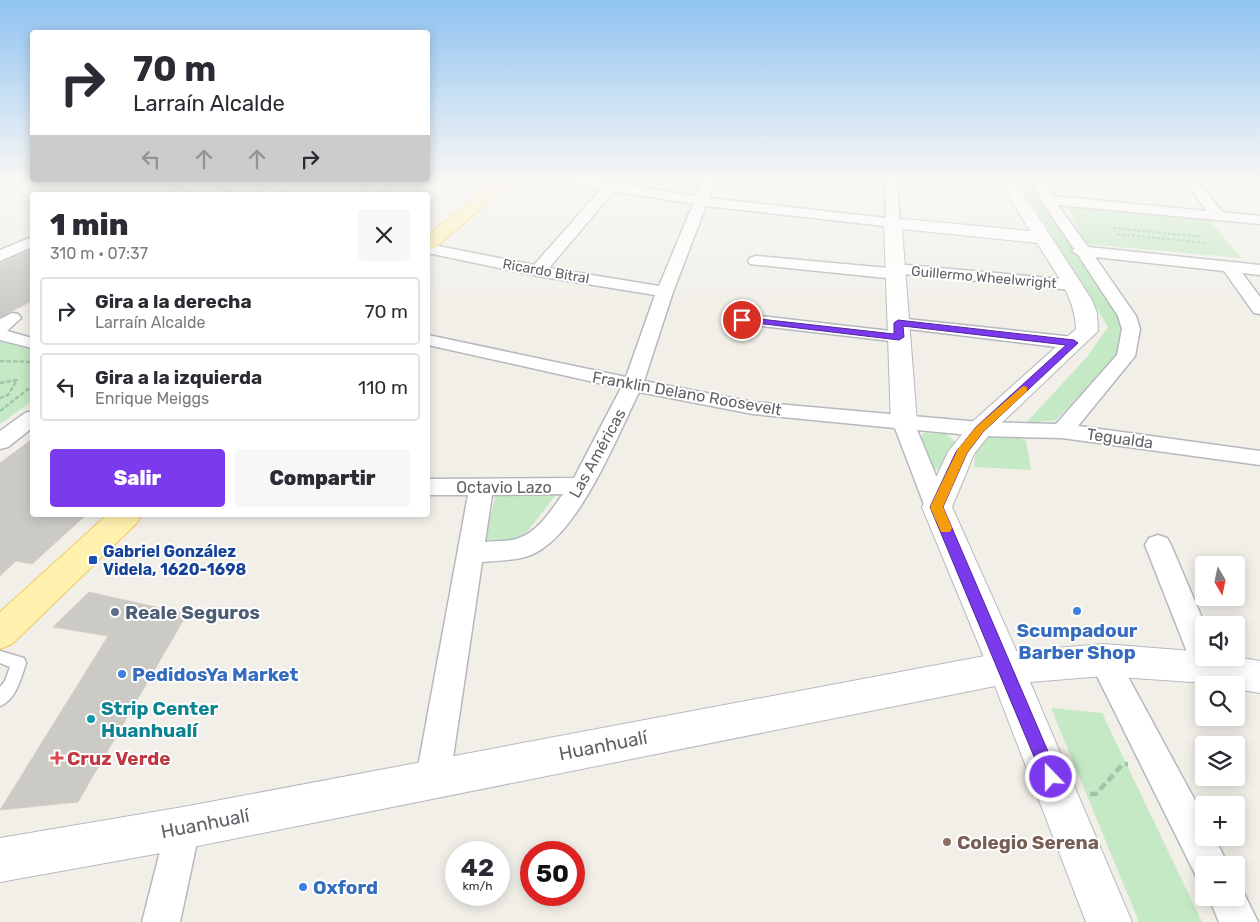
<!DOCTYPE html>
<html lang="es">
<meta charset="utf-8">
<style>
:root{--surface:#fff;--page:#f7f7f7;--text:#2b2b33;--muted:#7c7c81;--line:#e1e1e2;--accent:#7c3aed}
body{margin:0;font-family:Rubik,sans-serif;background:var(--page);color:var(--text);height:100vh;display:flex;flex-direction:column;font-size:19px;white-space:nowrap}
*{box-sizing:border-box;margin:0}
p{font-size:16px;color:var(--muted)}
.icon{flex:none;width:28px;height:28px;fill:none;stroke:currentColor;stroke-width:2;stroke-linecap:round;stroke-linejoin:round}
.map{position:relative;flex:1;overflow:hidden}
.sheet{position:absolute;left:30px;top:192px;width:400px;height:325px;display:flex;flex-direction:column;background:var(--surface);border-radius:5px;box-shadow:0 2px 12px #0003}
.sheet>*{flex:none}
.guide{position:absolute;left:30px;top:30px;width:400px;height:152px;border-radius:5px;box-shadow:0 2px 12px #0003;background:#fff;color:var(--text);overflow:hidden}
.needle{width:32px;rotate:171deg}
.fabs{position:absolute;left:1195px;top:556px;display:grid;gap:10px}
.fabs a{display:grid;place-items:center;width:50px;height:50px;border-radius:5px;background:var(--surface);box-shadow:0 2px 12px #0003;font-size:25px}
.speed{position:absolute;left:445px;top:841px;display:flex;gap:10px;font-size:25px;font-weight:700;text-align:center}
.speed>*{display:grid;place-content:center;width:65px;height:65px;border-radius:50%;background:var(--surface);box-shadow:0 2px 12px #0003;line-height:1}
.speed small{font-size:12px;font-weight:400}
.speed .limit{border:8px solid #d22;background:#fff;color:#111}
.pin{position:absolute;display:grid;place-items:center;width:42px;height:42px;color:#fff;margin:-21px;border:2px solid #fff;border-radius:50%;box-shadow:0 1px 5px #0007}
.me{position:absolute;width:55px;margin:-28px;rotate:338deg;stroke-linejoin:round;filter:drop-shadow(0 0 4px #0008)}
.turn{display:flex;align-items:center;gap:18px;height:105px;padding:0 20px;font-size:22px}
.turn .icon{width:65px;height:65px;stroke-width:2.5}
.turn b{display:block;font-size:35px;line-height:42px}
.lanes{display:flex;align-items:center;height:48px;padding:0 20px;background:#0003;justify-content:center;gap:25px;direction:ltr}
.lanes .off{opacity:.35}
.round{display:grid;place-items:center;flex:none;width:52px;height:52px;border-radius:5px;background:var(--page)}
.summary{display:flex;align-items:center;justify-content:space-between;height:85px;padding:0 20px}
h1{font-size:30px;font-weight:800;line-height:38px}
.button{display:flex;gap:10px;margin-top:auto;padding:10px 20px}
.button a{flex:1;height:58px;border-radius:5px;background:var(--accent);color:#fff;font-size:20px;font-weight:800;line-height:58px;text-align:center}
.button a+a{background:var(--page);color:var(--text)}
ul{padding:0;list-style:none}
li{display:flex;align-items:center;gap:15px;height:68px;margin:0 10px 8px;padding:0 10px;border:2px solid var(--line);border-radius:5px}
li div{flex:1}
li b{display:block;font-size:19px}
li em{font-style:normal}
.map>svg:first-child{display:block}
.green{fill:#c5e8c5}
.building{fill:#cccac5;stroke:#d6d1c6}
.lines{fill:none;stroke-linecap:round;stroke-linejoin:round}
.service-casing{stroke:#b5b8bc;stroke-width:3}
.minor-casing{stroke:#b5b8bc;stroke-width:3}
.tertiary-casing{stroke:#b5b8bc;stroke-width:2}
.secondary-casing{stroke:#b6babf;stroke-width:2}
.primary-casing{stroke:#f2c960;stroke-width:2}
.path-far2{stroke:#9cc7a9;stroke-width:2;stroke-dasharray:3 2;stroke-linecap:butt}
.path-far1{stroke:#9cc7a9;stroke-width:2.5;stroke-dasharray:4.5 2;stroke-linecap:butt}
.path{stroke:#9cc7a9;stroke-width:4.5;stroke-dasharray:8 4;stroke-linecap:butt}
.service{fill:#fff;fill-rule:evenodd}
.minor{fill:#fff;fill-rule:evenodd}
.tertiary{fill:#fff;fill-rule:evenodd}
.secondary{fill:#fff;fill-rule:evenodd}
.primary{fill:#fff2af;fill-rule:evenodd}
.route{fill:#7c3aed;stroke:#51269a}
.slow{fill:#f59e0b}
.transit-dot{fill:#1a4fb4;stroke:#fff;stroke-width:2}
.shop-dot{fill:#3f7fe0;stroke:#fff;stroke-width:2}
.service-dot{fill:#5c6f8a;stroke:#fff;stroke-width:2}
.culture-dot{fill:#0f9aa8;stroke:#fff;stroke-width:2}
.health-dot{fill:#e0444e;stroke:#fff;stroke-width:2}
.education-dot{fill:#8d6e63;stroke:#fff;stroke-width:2}
.labels{text-anchor:middle;stroke-width:4;stroke-linejoin:round;paint-order:stroke}
.far-street-label{font-size:14px;fill:#5f6368;stroke:#fff}
.street-label{font-size:16px;fill:#5f6368;stroke:#fff}
.transit-label{font-size:16px;font-weight:bold;fill:#164399;stroke:#fff;text-anchor:start}
.near-service-label{font-size:19px;font-weight:bold;fill:#4e5e75;stroke:#fff;text-anchor:start}
.near-shop-label{font-size:19px;font-weight:bold;fill:#366cbe;stroke:#fff;text-anchor:start}
.near-culture-label{font-size:19px;font-weight:bold;fill:#0d838f;stroke:#fff;text-anchor:start}
.near-street-label{font-size:19px;fill:#5f6368;stroke:#fff}
.near-health-label{font-size:19px;font-weight:bold;fill:#be3a42;stroke:#fff;text-anchor:start}
.near-education-label{font-size:19px;font-weight:bold;fill:#785e54;stroke:#fff;text-anchor:start}
</style>
<div class="map">
<svg width="1260" height="922" viewBox="0 0 1260 922">
<rect width="100%" height="100%" fill="#f1efe8"/>
<path class="green" d="M1019 181H1033L1043 200 1117 315 1122 334 1116 357 1056 420 1026 423 1087 357 1108 327Z
M1067 205 1207 217 1241 258 1086 244Z
M0 342 32 349V401L0 424Z
M924 433 946 434 959 445 942 469H934L916 441Z
M989 436 1017 437 1026 441 1031 470 974 467 976 450Z
M497 491H559L520 541 483 544Z
M1051 708 1102 713 1202 922H1139Z"/>
<path class="building" d="M30 250 32 251V301L0 317V263Z
M32 439V515H86L32 564 16 561 0 576V463Z
M89 592 187 614 78 802 0 810 108 636 53 627Z"/>
<g class="lines">
<defs>
<path id="service" d="M0 651 24 658 26 663C21 678 16 700 0 706V687L5 681 10 667 0 663Z"/>
<path id="minor" d="M168 181H187L229 192 231 195H209L169 184Z
M282 181H297L274 195H257Z
M378 181H393L374 195H358Z
M569 181H598L696 196 703 181H715L709 198 886 218 885 181H897L900 223 893 227 706 206 673 292 644 381 753 402 980 422 1056 424 1117 355 1122 329 1118 316 1078 255 1072 251 1074 249 1041 200 1034 181H1046L1053 196 1207 211 1185 181H1198L1222 212 1260 216V224L1058 205 1088 247 1260 265V275L1242 273 1260 297V314L1254 313 1224 271 1095 257 1136 316 1140 329 1135 356 1078 426 1260 451V465L1062 438 980 436 917 430 949 507 946 513 937 516 928 513 925 507 895 428 753 414 639 392C617 437 578 536 531 555 516 561 497 560 482 562L450 778 445 790 433 794 421 790 416 778 468 495H428V479L574 478 621 388 428 345V335L626 377 655 295 538 276 428 253V244L534 265 601 189 570 184ZM614 191 693 204 659 286 549 268ZM563 494C551 510 539 531 519 538 509 542 495 541 485 542L492 495Z
M32 237V247L0 261V250Z
M756 256 888 268 896 264 1072 280 1078 281 1080 285 1078 289 1072 290 904 274 896 279 750 264 748 261 750 258Z
M12 313 18 314 21 318 7 331 32 338V348L0 340V319Z
M742 314 899 332 905 333 908 337 905 341 899 342 736 323 733 319 736 315Z
M898 318 1073 337 1080 339 1082 343 1080 347 1073 349 892 327 889 323 892 319Z
M32 411V428L8 447 0 449V431L25 413Z
M1158 535 1167 538 1171 545 1205 625 1204 658H1218L1214 666 1204 670 1194 666 1189 657 1145 545 1149 538Z
M1104 647 1114 651 1204 817V838H1215L1228 865H1204V881L1197 878 1089 660 1094 651Z
M183 811 195 816 200 828 180 922H142L166 828 171 816Z
M1236 883 1240 885 1258 922H1219L1209 898H1236Z"/>
<path id="tertiary" d="M999 181H1015L1092 300 1097 313 1098 331 989 435 974 454 952 507 1024 668 1019 679 1006 684 993 679 922 507 948 452 971 423 1076 329C1075 296 1054 271 1037 243L902 229 917 423 913 429 904 431 895 429 891 423 884 223 887 219 893 218 1030 231Z"/>
<path id="secondary" d="M1104 644 1204 652V658L1236 657 1260 661V693L1236 689V685L1104 676 1030 682 1132 922H1086L995 686 183 849 0 882V838L183 807 1006 652Z"/>
<path id="primary" d="M496 181H513L435 248 428 249V235Z
M107 515H141L137 523 12 644 0 649V612Z"/>
</defs>
<use href="#service" class="service-casing"/>
<use href="#minor" class="minor-casing"/>
<use href="#tertiary" class="tertiary-casing"/>
<use href="#secondary" class="secondary-casing"/>
<use href="#primary" class="primary-casing"/>
<path class="path-far2" d="M1113 228 1203 237
M1117 234 1207 243"/>
<path class="path-far1" d="M0 361 32 362
M0 383 17 380 8 395 0 398
M0 411 32 386"/>
<path class="path" d="M1090 794H1096L1123 764H1128"/>
<use href="#service" class="service"/>
<use href="#minor" class="minor"/>
<use href="#tertiary" class="tertiary"/>
<use href="#secondary" class="secondary"/>
<use href="#primary" class="primary"/>
</g>
<linearGradient id="sky" x2="0" y2="1"><stop stop-color="#8fc3f1"/><stop offset="0.58" stop-color="#f9f8f5"/><stop offset="1" stop-color="#f9f8f5" stop-opacity="0"/></linearGradient>
<rect width="1260" height="310" fill="url(#sky)"/>
<path class="route" d="M742 317 894 334V323L898 320 1074 340 1078 343 983 432 967 453 943 507 1059 777 1057 783 1051 785 1045 783 930 507 956 452 976 427 1066 345 903 326 904 337 899 340 739 321V318Z"/>
<path class="slow" d="M1023 386 1027 387V391L983 432 967 453 943 507 952 528 950 532H941L930 507 958 449 976 427Z"/>
<rect class="transit-dot" x="88" y="555" width="10" height="10" rx="2.5"/>
<g class="shop-dot">
<circle cx="1077" cy="611" r="5"/>
<circle cx="122" cy="674" r="5"/>
<circle cx="303" cy="887" r="5"/>
</g>
<circle class="service-dot" cx="115" cy="612" r="5"/>
<circle class="culture-dot" cx="91" cy="719" r="5"/>
<path class="health-dot" d="M54.5 750.5h5v5h5v5h-5v5h-5v-5h-5v-5h5z"/>
<circle class="education-dot" cx="947" cy="842" r="5"/>
<g class="labels">
<g class="far-street-label">
<text transform="translate(546 271) rotate(10)" y="5">Ricardo Bitral</text>
<text transform="translate(984 277) rotate(5)" y="5">Guillermo Wheelwright</text>
</g>
<g class="street-label">
<text transform="translate(687 393) rotate(10)" y="6">Franklin Delano Roosevelt</text>
<text transform="translate(1120 438) rotate(8)" y="6">Tegualda</text>
<text transform="translate(597 453) rotate(-61)" y="6">Las Américas</text>
<text x="504" y="493">Octavio Lazo</text>
</g>
<g class="transit-label">
<text x="103" y="557">Gabriel González<tspan x="103" dy="18">Videla, 1620-1698</tspan></text>
</g>
<g class="near-service-label">
<text x="125" y="619">Reale Seguros</text>
</g>
<g class="near-shop-label">
<text x="1077" y="637" text-anchor="middle">Scumpadour<tspan x="1077" dy="22">Barber Shop</tspan></text>
<text x="132" y="681">PedidosYa Market</text>
<text x="313" y="894">Oxford</text>
</g>
<g class="near-culture-label">
<text x="101" y="715">Strip Center<tspan x="101" dy="22">Huanhualí</tspan></text>
</g>
<g class="near-street-label">
<text transform="translate(603 745) rotate(-11)" y="7">Huanhualí</text>
<text transform="translate(205 823) rotate(-11)" y="7">Huanhualí</text>
</g>
<g class="near-health-label">
<text x="67" y="765">Cruz Verde</text>
</g>
<g class="near-education-label">
<text x="957" y="849">Colegio Serena</text>
</g>
</g>
</svg>
<div class="fabs">
<a><svg class="needle" viewBox="-14 -14 28 28"><path d="M0-13l5 13h-10z" fill="#e53935"/><path d="M0 13l5-13h-10z" fill="#7c7c81"/></svg></a>
<a><svg class="icon" aria-label="sound" viewBox="0 0 24 24"><path d="M4 9h4l5-4v14l-5-4H4zM17 9q2 3 0 6"/></svg></a>
<a><svg class="icon" aria-label="search" viewBox="0 0 24 24"><circle cx="10" cy="10" r="6"/><path d="M15 15l6 6"/></svg></a>
<a><svg class="icon" aria-label="layers" viewBox="0 0 24 24"><path d="M12 4l9 5-9 5-9-5zM3 14l9 5 9-5"/></svg></a>
<a>+</a>
<a>−</a>
</div>
<div class="speed"><div>42<small>km/h</small></div><div class="limit">50</div></div>
<div class="pin" style="left:742px;top:320px;background:#d93025"><svg class="icon" aria-label="arrive" viewBox="0 0 24 24"><path d="M6 21V4h12l-3 4 3 4H6"/></svg></div>
<svg class="me" style="left:1051px;top:777px" viewBox="-20 -20 40 40"><circle r="17" fill="#7c3aed" stroke="#fff" stroke-width="3"/><path d="M0-11L8 9 0 5-8 9z" fill="#fff"/></svg>
<div class="guide">
<div class="turn"><svg class="icon" aria-label="right" viewBox="0 0 24 24"><path d="M7 20v-9h11M14 6l5 5-5 5"/></svg><div><b>70 m</b>Larraín Alcalde</div></div>
<div class="lanes"><svg class="icon off" aria-label="left" viewBox="0 0 24 24"><path d="M17 20v-9H6M10 6l-5 5 5 5"/></svg><svg class="icon off" aria-label="ahead" viewBox="0 0 24 24"><path d="M12 20V5M6 11l6-6 6 6"/></svg><svg class="icon off" aria-label="ahead" viewBox="0 0 24 24"><path d="M12 20V5M6 11l6-6 6 6"/></svg><svg class="icon" aria-label="right" viewBox="0 0 24 24"><path d="M7 20v-9h11M14 6l5 5-5 5"/></svg></div>
</div>
<section class="sheet">
<div class="summary"><div><h1>1 min</h1><p>310 m · 07:37</p></div><a class="round"><svg class="icon" aria-label="close" viewBox="0 0 24 24"><path d="M6 6l12 12M18 6L6 18"/></svg></a></div>
<ul>
<li><svg class="icon" aria-label="right" viewBox="0 0 24 24"><path d="M7 20v-9h11M14 6l5 5-5 5"/></svg><div><b>Gira a la derecha</b><p>Larraín Alcalde</p></div><em>70 m</em></li>
<li><svg class="icon" aria-label="left" viewBox="0 0 24 24"><path d="M17 20v-9H6M10 6l-5 5 5 5"/></svg><div><b>Gira a la izquierda</b><p>Enrique Meiggs</p></div><em>110 m</em></li>
</ul>
<div class="button"><a>Salir</a><a>Compartir</a></div>
</section>
</div>
